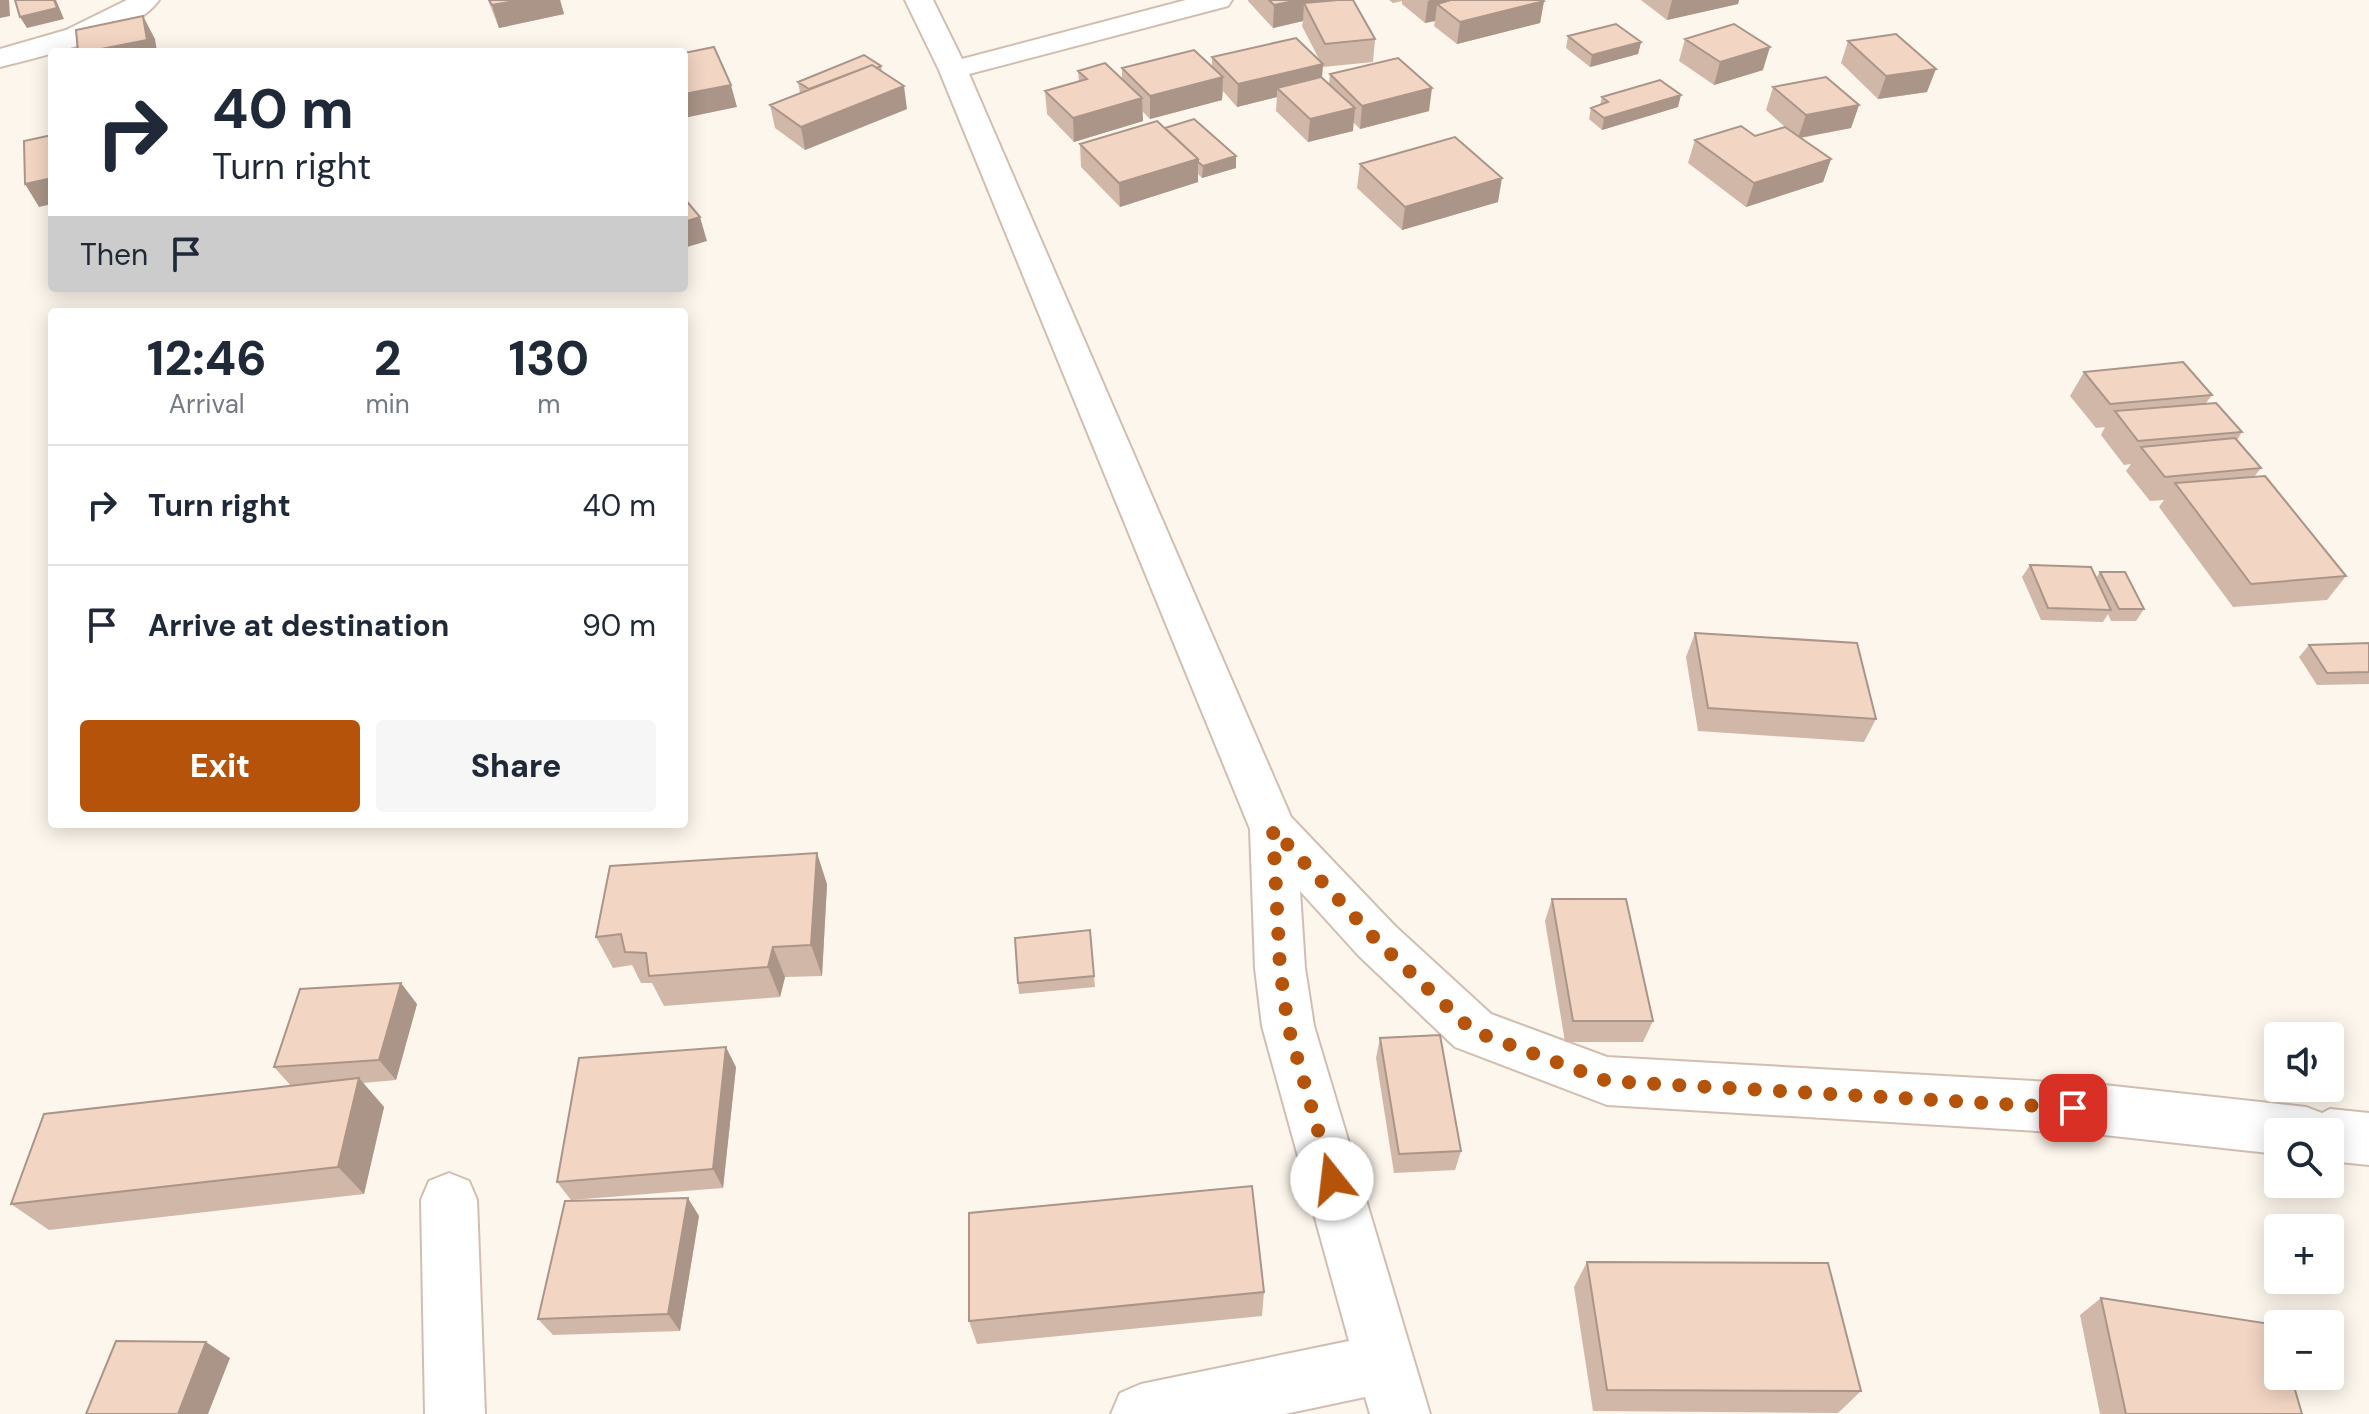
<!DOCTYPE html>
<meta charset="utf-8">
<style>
:root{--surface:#fff;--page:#f6f6f7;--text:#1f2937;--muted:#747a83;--line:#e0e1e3;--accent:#b45309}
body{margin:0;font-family:"DM Sans",sans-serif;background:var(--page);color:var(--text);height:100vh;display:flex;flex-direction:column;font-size:30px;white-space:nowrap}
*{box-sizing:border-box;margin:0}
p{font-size:26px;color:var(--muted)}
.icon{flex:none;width:44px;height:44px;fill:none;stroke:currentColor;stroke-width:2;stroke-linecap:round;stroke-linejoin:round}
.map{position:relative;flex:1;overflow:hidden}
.details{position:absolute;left:48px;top:308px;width:640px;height:520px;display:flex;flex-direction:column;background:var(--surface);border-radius:8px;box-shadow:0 4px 20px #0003}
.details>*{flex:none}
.top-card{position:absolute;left:48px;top:48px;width:640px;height:244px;border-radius:8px;box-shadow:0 4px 20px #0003;background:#fff;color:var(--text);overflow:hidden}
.fabs{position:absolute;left:2264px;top:1022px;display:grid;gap:16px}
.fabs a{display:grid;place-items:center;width:80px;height:80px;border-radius:8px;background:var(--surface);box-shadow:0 4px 20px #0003;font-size:40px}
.pin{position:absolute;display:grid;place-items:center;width:68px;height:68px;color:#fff;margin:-34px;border-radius:16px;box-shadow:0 4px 12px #0006}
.me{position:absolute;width:88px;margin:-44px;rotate:344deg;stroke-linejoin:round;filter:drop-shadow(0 0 6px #0008)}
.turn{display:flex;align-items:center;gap:28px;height:168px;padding:0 32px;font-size:36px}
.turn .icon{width:104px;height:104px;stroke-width:2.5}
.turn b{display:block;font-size:56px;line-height:68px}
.then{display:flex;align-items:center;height:76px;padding:0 32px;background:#0003;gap:16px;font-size:30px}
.eta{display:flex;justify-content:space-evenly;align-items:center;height:136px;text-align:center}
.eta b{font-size:48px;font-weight:800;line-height:56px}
.primary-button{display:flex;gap:16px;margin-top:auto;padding:16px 32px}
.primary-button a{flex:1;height:92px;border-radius:8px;background:var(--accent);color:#fff;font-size:32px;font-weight:800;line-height:92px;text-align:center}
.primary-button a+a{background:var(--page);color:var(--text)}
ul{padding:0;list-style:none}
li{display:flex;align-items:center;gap:24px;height:120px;padding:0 32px;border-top:2px solid var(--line)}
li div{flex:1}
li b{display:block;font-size:30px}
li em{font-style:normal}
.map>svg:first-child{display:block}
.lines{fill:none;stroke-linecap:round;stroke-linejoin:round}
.street-casing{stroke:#d1beb0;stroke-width:4}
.street{fill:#fff;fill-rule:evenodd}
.wall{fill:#d1b7a8}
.shaded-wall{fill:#aa9588}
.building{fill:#f3d5c3;stroke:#aa9588;stroke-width:2}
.route{stroke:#b45309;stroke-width:14;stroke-dasharray:0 25.2}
</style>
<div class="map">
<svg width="2369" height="1414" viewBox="0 0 2369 1414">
<rect width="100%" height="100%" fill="#fdf6ec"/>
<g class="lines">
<defs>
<path id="street" d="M127 0H159C135 35 40 57 0 67V49L66 30Z
M905 0H933L962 59 1186 0H1232L1228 6 969 74 1291 817 1395 926 1491 1014 1607 1057 2104 1085 2306 1107 2322 1113 2330 1109 2369 1113V1165L2330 1161V1132H2278V1154L2104 1135 1607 1105 1455 1047 1359 956 1300 891 1305 968 1314 1026 1430 1414H1370L1365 1397 1285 1414H1111L1120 1393 1141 1384 1349 1341 1262 1026 1255 968 1250 829 939 70Z
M449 1173 469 1181 477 1200 485 1414H425L421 1200 429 1181Z"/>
</defs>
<use href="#street" class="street-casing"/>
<use href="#street" class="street"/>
</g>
<path class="wall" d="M488 0H560L564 14 499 28Z
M1248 0H1334L1375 39 1373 62 1323 67V66L1322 77 1329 84 1330 74 1429 111 1360 129 1353 122V131L1308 142 1276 111 1277 97 1237 107 1223 91 1222 100 1150 119 1142 111 1143 121 1074 142 1047 114 1045 91 1079 82 1078 71 1122 80V68L1212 67V57L1320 61 1302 26 1303 21 1273 28 1248 1Z
M1389 0H1543L1544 1 1540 23 1457 44 1434 26 1435 21 1425 23 1402 4V1L1393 3Z
M1641 0H1739L1738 4 1667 20Z
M1568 36 1641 42 1638 54 1590 67 1566 48Z
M1685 39 1763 70 1714 85 1679 61Z
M1848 41 1927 92 1878 99 1841 63Z
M881 66 882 71 907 109 805 150 775 128 770 105 800 93 798 82Z
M1773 87 1859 105 1851 128 1801 138 1831 159 1823 182 1746 207 1688 163 1695 140 1755 136 1785 127 1766 110Z
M1602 97 1678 107 1602 130 1589 119 1591 108 1600 105Z
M1165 128 1236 156V168L1202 178 1198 174V182L1120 207 1081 167 1080 144Z
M1360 164 1498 202 1402 230 1357 188Z
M2084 372 2212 395 2206 403 2242 432 2237 440 2261 468 2254 477 2346 576 2327 600 2233 607 2159 507 2164 500 2150 501 2126 471 2131 464 2124 465 2101 435 2105 427 2096 428 2070 396Z
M2030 565 2096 578 2100 572 2144 609 2136 621H2111L2108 614 2103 622 2041 620 2022 577Z
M1695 633 1876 719 1864 742 1698 731 1686 657Z
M2369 643V684L2317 685 2299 657 2309 645Z
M827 884 822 976 785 977 780 997 664 1006 652 983H641L632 965 613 968 596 937Z
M1552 899 1653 1021 1643 1042H1565L1545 921Z
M1090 930 1095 987 1019 994 1018 983Z
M417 1004 396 1080 363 1083 384 1107 364 1194 49 1230 11 1204 291 1086 274 1067Z
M1380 1038 1461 1151 1455 1170 1394 1173 1376 1058Z
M736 1067 723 1188 571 1200 557 1182Z
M699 1216 680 1331 553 1335 538 1319Z
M1587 1262 1861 1391 1838 1413 1593 1411 1574 1287Z
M1264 1292 1262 1316 977 1344 969 1321Z
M2101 1298 2302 1414H2100L2080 1315Z"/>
<path class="shaded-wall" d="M0 0H9L10 16 0 18Z
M54 0H56L64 19 27 28 20 17Z
M519 0H560L564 14 499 28 492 5Z
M1299 0H1334L1304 3 1303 21 1273 28 1274 5Z
M1431 0H1496L1437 4 1435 21 1425 23 1428 1Z
M1672 0H1739L1738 4 1667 20Z
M1544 1 1540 23 1457 44 1460 22Z
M143 16 155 39 157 52H86Z
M1641 42 1638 54 1590 67 1592 55Z
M1770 47 1763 70 1714 85 1720 62Z
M1323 64 1321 86 1277 88V97L1237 107 1238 84Z
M1936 69 1927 92 1878 99 1886 76Z
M1223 77 1222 100 1150 119V96Z
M731 85 737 107 684 118V94Z
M904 86 907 109 805 150 801 127Z
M1432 88 1429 111 1360 129 1362 106Z
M1681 95 1678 107 1602 130 1604 118Z
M1142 98 1143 121 1074 142 1073 118Z
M1859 105 1851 128 1798 138 1806 115Z
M1355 108 1353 131 1308 142 1310 119Z
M1236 156V168L1202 178 1203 166Z
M1198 159V182L1120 207 1119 183Z
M1831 159 1823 182 1746 207 1754 183Z
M52 178V204L39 207 25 184Z
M1502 178 1498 202 1402 230 1405 207Z
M700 217 707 241 684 248V222Z
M817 853 827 884 822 976 811 945Z
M773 947 785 977 780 997 768 967Z
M401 983 417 1004 396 1080 379 1060Z
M726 1047 736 1067 723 1188 713 1169Z
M359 1078 384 1107 364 1194 338 1167Z
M688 1198 699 1216 680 1331 668 1314Z
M206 1342 230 1358 208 1414H178Z"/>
<path class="building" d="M15 0H54L57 8 20 17Z
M489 0H519L492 5Z
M1269 0H1299L1274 5Z
M1338 0H1353L1375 39 1325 44 1304 3Z
M1451 0H1543L1544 1 1460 22 1437 4Z
M143 16 147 40 86 52H78L76 30Z
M1616 24 1641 42 1592 55 1568 36Z
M1734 24 1770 47 1720 62 1685 39Z
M1896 34 1936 69 1886 76 1848 41Z
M1296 38 1323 64 1238 84 1212 57Z
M714 47 731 85 684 94V53Z
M1194 50 1223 77 1150 96 1122 68Z
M864 55 881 66 877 68 872 65 809 89 798 82Z
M1398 58 1432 88 1362 106 1330 74Z
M1105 63 1142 98 1073 118 1045 91 1087 79 1078 71Z
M872 65 904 86 801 127 770 105Z
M1321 77 1355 108 1310 119 1277 88Z
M1826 77 1859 105 1806 115 1773 87Z
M1660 80 1681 95 1604 118 1591 108 1608 102 1602 97Z
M1194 119 1236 156 1203 166 1198 162V159L1165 128Z
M1157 121 1198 159 1119 183 1080 144Z
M1741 126 1755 136 1785 127 1831 159 1754 183 1695 140Z
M52 135V178L25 184 24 141Z
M1455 137 1502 178 1405 207 1360 164Z
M684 198 700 217 684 222Z
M2183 362 2212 395 2110 404 2084 372Z
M2216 403 2242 432 2138 441 2115 411Z
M2235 438 2261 468 2165 477 2141 447Z
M2265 476 2346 576 2251 584 2175 483Z
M2030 565 2091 567 2111 610 2048 608Z
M2100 572H2125L2144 609H2119Z
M1695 633 1857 643 1876 719 1708 708Z
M2369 643V672L2327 673 2309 645Z
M817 853 811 945 773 947 768 967 649 976 646 953 625 952 621 934 596 937 610 866Z
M1552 899H1626L1653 1021H1573Z
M1090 930 1094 976 1018 983 1015 938Z
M401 983 379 1060 274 1067 300 989Z
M1440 1035 1461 1151 1399 1154 1380 1038Z
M726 1047 713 1169 557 1182 579 1058Z
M359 1078 338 1167 11 1204 44 1114Z
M1252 1186 1264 1292 969 1321V1213Z
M688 1198 668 1314 538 1319 565 1201Z
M1587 1262 1828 1263 1861 1391 1607 1390Z
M2101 1298 2277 1325 2278 1376H2291L2302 1414H2126Z
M116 1341 206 1342 178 1414H86Z"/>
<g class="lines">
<path class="route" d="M1332 1179 1288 1026 1280 968 1273 829 1377 941 1473 1031 1607 1081 2073 1108"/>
</g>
</svg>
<div class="fabs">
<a><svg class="icon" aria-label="sound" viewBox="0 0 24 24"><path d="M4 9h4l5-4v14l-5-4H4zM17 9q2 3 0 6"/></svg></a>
<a><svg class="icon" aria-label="search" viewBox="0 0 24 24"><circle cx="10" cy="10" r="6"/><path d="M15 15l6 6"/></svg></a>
<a>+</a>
<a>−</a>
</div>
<div class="pin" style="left:2073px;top:1108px;background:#d93025"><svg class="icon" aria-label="arrive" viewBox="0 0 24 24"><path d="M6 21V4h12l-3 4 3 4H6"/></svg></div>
<svg class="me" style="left:1332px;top:1179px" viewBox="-20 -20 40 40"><circle r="19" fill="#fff"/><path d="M0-13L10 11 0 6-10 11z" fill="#b45309"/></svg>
<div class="top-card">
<div class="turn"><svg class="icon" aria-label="right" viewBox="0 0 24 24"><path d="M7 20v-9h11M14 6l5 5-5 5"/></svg><div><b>40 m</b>Turn right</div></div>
<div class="then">Then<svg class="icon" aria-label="arrive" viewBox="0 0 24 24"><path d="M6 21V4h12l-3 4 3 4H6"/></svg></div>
</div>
<section class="details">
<div class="eta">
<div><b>12:46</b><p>Arrival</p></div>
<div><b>2</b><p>min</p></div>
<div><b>130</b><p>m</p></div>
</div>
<ul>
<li><svg class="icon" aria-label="right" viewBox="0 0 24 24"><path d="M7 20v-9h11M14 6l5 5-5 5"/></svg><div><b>Turn right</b></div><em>40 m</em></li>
<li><svg class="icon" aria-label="arrive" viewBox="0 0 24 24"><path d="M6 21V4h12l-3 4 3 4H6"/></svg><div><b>Arrive at destination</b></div><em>90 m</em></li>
</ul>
<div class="primary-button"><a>Exit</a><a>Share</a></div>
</section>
</div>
